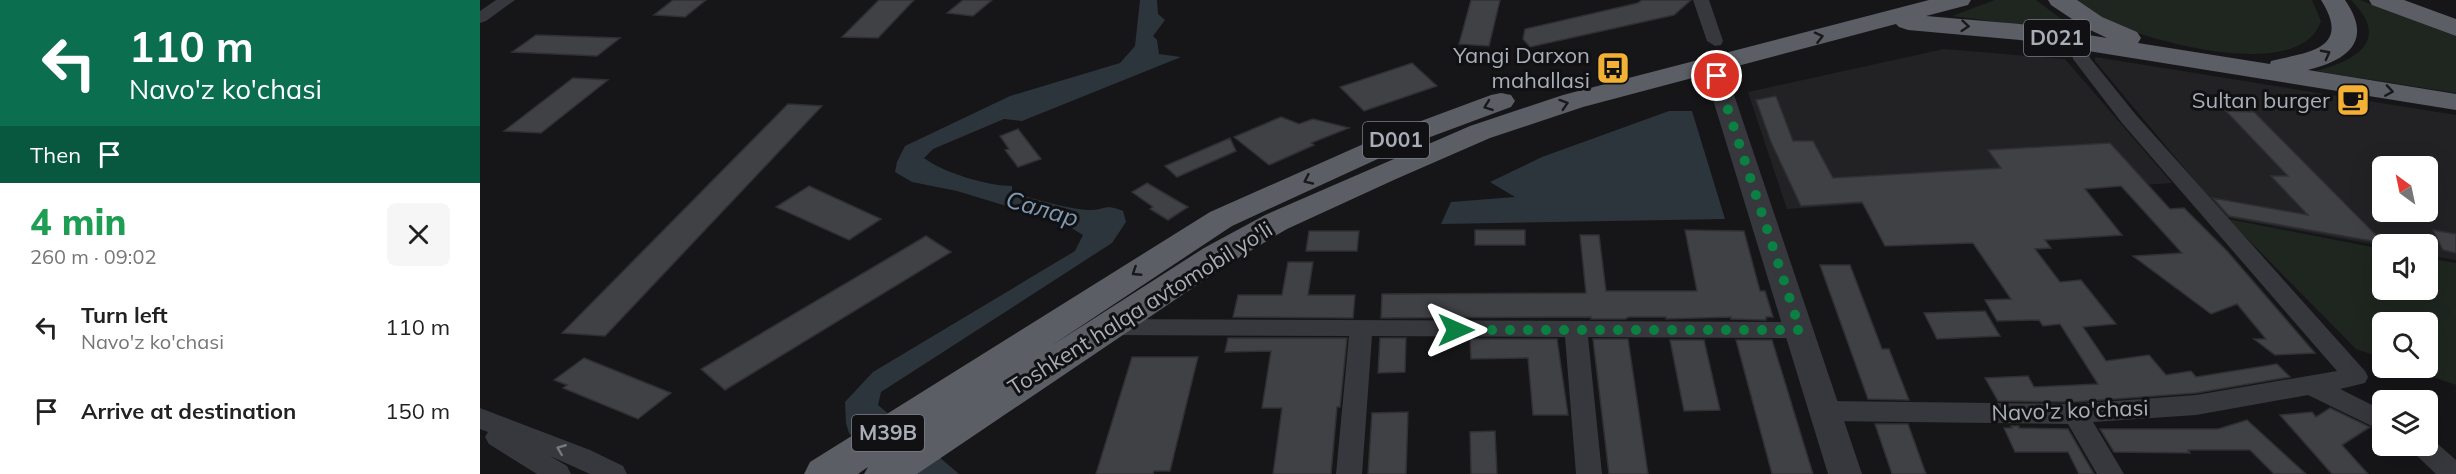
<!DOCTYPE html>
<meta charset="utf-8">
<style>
:root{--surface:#fff;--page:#f6f6f6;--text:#222;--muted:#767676}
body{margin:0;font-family:Mulish,sans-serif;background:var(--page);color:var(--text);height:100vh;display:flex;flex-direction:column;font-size:22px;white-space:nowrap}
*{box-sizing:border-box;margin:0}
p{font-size:20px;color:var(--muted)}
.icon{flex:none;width:33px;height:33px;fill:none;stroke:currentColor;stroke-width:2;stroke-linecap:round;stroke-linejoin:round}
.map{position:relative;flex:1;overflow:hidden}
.sheet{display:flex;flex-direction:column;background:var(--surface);width:480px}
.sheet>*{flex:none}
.hud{background:#0b6e4f;color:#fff;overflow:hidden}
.needle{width:39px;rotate:327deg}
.buttons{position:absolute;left:1892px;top:156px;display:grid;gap:12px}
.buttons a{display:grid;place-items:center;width:66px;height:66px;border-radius:9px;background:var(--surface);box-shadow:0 6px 24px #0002;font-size:30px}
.pin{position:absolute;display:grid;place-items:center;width:51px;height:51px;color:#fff;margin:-26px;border:3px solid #fff;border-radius:50%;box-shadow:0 2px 6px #0007}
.me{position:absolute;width:66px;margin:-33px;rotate:90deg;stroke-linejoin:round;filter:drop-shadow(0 0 4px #0008)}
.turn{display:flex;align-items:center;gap:21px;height:126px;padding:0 30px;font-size:27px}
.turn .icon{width:78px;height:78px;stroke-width:2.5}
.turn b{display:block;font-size:42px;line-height:51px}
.then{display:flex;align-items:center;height:57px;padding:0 30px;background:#0003;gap:12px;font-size:22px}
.round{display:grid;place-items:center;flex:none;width:63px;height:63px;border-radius:9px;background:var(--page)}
.head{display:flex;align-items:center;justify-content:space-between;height:102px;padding:0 30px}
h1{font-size:36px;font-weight:800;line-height:45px;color:#1e9e55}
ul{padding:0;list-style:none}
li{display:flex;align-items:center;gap:18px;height:84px;padding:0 30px}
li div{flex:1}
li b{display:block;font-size:22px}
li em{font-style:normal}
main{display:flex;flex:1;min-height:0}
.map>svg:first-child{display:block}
.built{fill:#222225;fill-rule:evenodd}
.green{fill:#1e261f}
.water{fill:#2c353c}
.building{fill:#404145;stroke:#303034;stroke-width:1.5}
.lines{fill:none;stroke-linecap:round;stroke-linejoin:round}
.minor{fill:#37383d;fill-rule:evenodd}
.tertiary{fill:#37383d;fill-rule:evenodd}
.trunk{fill:#5b5e65;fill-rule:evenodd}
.oneway{stroke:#18191b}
.oneway2{stroke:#757881}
.route{stroke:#0b8043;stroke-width:10;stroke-dasharray:0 18}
.labels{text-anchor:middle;stroke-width:6;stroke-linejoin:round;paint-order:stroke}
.shield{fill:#111113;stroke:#7b7e86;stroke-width:1.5}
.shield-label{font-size:21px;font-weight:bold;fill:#a8adb8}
.poi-label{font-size:22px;fill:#a8adb8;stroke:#111113;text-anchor:end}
.street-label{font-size:22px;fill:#a8adb8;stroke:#111113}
.water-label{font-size:24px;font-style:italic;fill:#7f9bb3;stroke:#111113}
</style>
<main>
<section class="sheet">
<div class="hud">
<div class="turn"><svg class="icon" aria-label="left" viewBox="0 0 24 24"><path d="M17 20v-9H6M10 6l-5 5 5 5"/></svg><div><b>110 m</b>Navo'z ko'chasi</div></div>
<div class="then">Then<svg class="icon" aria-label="arrive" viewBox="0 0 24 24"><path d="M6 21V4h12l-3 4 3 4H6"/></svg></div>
</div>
<div class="head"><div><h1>4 min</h1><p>260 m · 09:02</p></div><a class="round"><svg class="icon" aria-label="close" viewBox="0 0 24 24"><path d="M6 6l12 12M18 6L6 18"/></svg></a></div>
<ul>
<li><svg class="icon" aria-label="left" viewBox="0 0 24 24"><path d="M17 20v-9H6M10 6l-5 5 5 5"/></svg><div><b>Turn left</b><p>Navo'z ko'chasi</p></div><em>110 m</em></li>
<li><svg class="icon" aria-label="arrive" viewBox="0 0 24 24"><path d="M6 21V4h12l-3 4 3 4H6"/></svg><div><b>Arrive at destination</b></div><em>150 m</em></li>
</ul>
</section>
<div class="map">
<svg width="1976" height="474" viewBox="0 0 1976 474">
<rect width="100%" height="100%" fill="#161618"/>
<path class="built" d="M1464 49 1585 59 1692 183 1307 209 1268 92Z
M1615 57 1976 115V260L1947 255V244L1902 246 1745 217 1615 61ZM1902 166H1947V212H1902Z"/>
<path class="green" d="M1515 0H1556L1580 18 1610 34 1472 16Z
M1594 0H1832L1841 21C1822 81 1682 44 1642 27 1624 20 1609 10 1594 0Z
M1871 0H1880L1976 36V93L1836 71C1875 61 1912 41 1871 0Z
M1748 219 1902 249V290H1947V258L1976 263V385L1927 368H1947V322H1902V358L1876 349Z"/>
<path class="water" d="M660 0H677L678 14 685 20 673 36 677 40 679 54 701 57 542 121 524 119 453 149 444 158C464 173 508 186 532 186V195H542C555 200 598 211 612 210 628 209 625 204 643 211L646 222 632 243 401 392 398 405 479 474H407L369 433 366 423 365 402 393 372 595 251 603 235 583 223 477 191 432 182 415 172 417 162 425 146 530 96 640 63 655 46Z
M1189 111H1212L1245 219 961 224 971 202 1035 197 1010 182 1062 157Z"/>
<path class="building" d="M193 0H226L205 17 174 15Z
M399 0H434L398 38 362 37Z
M483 0H512L493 16 467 13Z
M991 0H1020L1009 46 979 44Z
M1162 0H1211L1194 15 1050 47 1043 39 1045 29 1158 3Z
M56 35 140 38 117 56 32 52Z
M932 63 957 86 884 111 860 87Z
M93 78 128 80 61 133 24 131Z
M1296 96 1313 141H1333L1353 178 1521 168 1508 150 1630 143 1690 209 1704 208 1747 251 1835 353 1795 355 1774 339H1786L1757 304 1731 314 1653 256 1702 253 1641 186 1605 189 1642 235 1565 240 1571 248 1555 249 1580 282 1601 280 1636 324 1603 327 1626 361 1669 355 1686 375 1711 371 1716 377 1797 364 1810 377 1716 393 1595 402 1518 401 1505 378 1548 376 1554 387 1618 384 1580 324 1563 326 1559 320 1517 321 1505 300 1531 299 1493 243 1405 246 1382 202 1321 206 1291 142 1276 100Z
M308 104 342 106 125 336 82 333Z
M1746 111 1774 112 1904 243 1749 216 1733 198 1828 215 1791 176H1808Z
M801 117 819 124 833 119 869 128 831 143 834 145 789 165 754 137Z
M538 129 561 159 538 167 525 150 529 149 520 136Z
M750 138 756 151 697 177 685 166Z
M667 183 708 207 688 220 670 209 673 207 652 192Z
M329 186 401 219 369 240 296 207Z
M995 230H1045V245H995Z
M1205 230 1264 231 1280 291H1285L1293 317H1286V320L1251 319V317L1186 319V317H1149L1145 319H1111V317L901 318 902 294 1106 293 1100 235H1119L1126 291H1217Z
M1953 230 1976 234V253L1963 250Z
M829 231H879L877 251H826Z
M446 236 471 252 245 390 221 369Z
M808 262H833L828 295H875L873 318 753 317 758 295H802Z
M1340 265H1370L1402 349H1409L1429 400 1388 399Z
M1505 311 1520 336 1457 339 1444 313Z
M748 338H867L860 407H857L851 474H793L802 408H782L791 351 745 352Z
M900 338H926L925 372 898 373Z
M990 339H1077L1088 415H1053L1048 358 991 359Z
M1113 339H1148L1168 474H1129Z
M1190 340H1224L1240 410 1204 411Z
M1256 340H1292L1333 474H1292Z
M652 357H718L690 471H674L673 474H616Z
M104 358 191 393 158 419 83 388 87 385 74 380Z
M1850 408 1890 427 1862 445 1888 474H1852L1800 415 1832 412 1836 417Z
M928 412 926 474H888L892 413Z
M1767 420 1826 474H1794L1770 450H1708L1710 453 1634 452 1620 429H1738Z
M1395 424H1428L1446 474H1412Z
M1531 426H1539V428L1588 429 1614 474H1599L1588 452H1535L1524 428H1532Z
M1015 431 1017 474H991L990 432Z"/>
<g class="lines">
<path class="minor" d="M16 0H35L6 21 0 23V11Z
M1213 0H1229L1243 41 1241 45 1235 46 1227 41Z
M1598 36 1604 37 1610 58 1656 115 1885 371 1888 377 1885 383 1860 389 1902 410V431L1828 395 1716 415 1613 422 1644 474H1617L1588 424 1346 421 1337 418 1334 411 1337 404 1346 401 1595 404 1716 395 1857 371 1642 123 1593 59 1590 41Z
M625 319 1320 322 1328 324 1332 330 1328 336 1320 338 1108 337 1122 474H1096L1085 337 892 336 882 474H856L869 336 625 335 617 333 614 327 617 321Z
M0 408 110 450 143 466 147 474H110L70 456 87 466 91 474H57L9 444 5 437 8 432 0 429Z
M1947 437 1952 439 1976 460V474H1956L1934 453 1930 446H1947Z"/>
<path class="tertiary" d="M1228 57 1236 59 1248 77 1382 474H1348L1226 77 1217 64 1220 59Z"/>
<path class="trunk" d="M1449 0H1491L1488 5 1446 16 1540 24 1627 38 1604 27 1571 5 1568 0H1597L1622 17 1657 32 1661 38 1658 43 1790 64 1791 61C1829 52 1872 49 1841 0H1865C1893 40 1869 60 1828 70L1976 94V110L1540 40 1428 30 1419 27 1416 24 1103 107 1010 138 916 179 807 229 748 264 437 474H384L388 467 378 474H324L330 462 730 212 906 134 1011 95 1021 93 1031 95 1035 101 1031 107 926 146 752 226 571 346 724 248 785 215 990 126 1083 95Z
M1889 0H1924L1976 19V36L1892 5Z"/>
</g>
<defs><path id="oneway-chevron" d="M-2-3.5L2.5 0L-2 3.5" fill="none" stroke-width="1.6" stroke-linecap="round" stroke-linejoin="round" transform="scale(1.5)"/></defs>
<g class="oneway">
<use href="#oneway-chevron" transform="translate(1485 26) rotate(5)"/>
<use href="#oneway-chevron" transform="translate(1339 37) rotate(-14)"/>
<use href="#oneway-chevron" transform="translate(1846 54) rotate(-28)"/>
<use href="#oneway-chevron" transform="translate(1909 91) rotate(9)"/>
<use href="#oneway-chevron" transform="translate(1084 104) rotate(-18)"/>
<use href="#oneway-chevron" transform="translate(1008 106) rotate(160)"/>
<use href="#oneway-chevron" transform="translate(828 180) rotate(155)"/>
<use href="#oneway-chevron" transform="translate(656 272) rotate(147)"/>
</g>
<use class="oneway2" href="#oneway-chevron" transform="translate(81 449) rotate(-158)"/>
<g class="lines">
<path class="route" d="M976 330H1320L1237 76"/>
</g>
<defs>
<symbol id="bus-square" viewBox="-11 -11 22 22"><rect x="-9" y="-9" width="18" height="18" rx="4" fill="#f2b134" stroke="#111113"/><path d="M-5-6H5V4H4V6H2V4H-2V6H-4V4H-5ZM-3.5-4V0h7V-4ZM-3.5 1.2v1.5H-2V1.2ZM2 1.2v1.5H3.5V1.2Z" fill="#111"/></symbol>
<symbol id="cafe-square" viewBox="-11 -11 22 22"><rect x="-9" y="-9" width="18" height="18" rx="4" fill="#f2b134" stroke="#111113"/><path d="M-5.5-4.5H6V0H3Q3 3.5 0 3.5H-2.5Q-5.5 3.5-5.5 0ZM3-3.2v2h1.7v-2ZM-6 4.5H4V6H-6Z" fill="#111"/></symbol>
</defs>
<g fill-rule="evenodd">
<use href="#bus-square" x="1114" y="49" width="38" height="38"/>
<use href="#cafe-square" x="1854" y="81" width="38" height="38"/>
</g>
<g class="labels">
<g class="shield">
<rect x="1544" y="20" width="66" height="36" rx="4.5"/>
<rect x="883" y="122" width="66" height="36" rx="4.5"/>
<rect x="372" y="415" width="72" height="36" rx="4.5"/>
</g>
<g class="shield-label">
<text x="1577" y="45">D021</text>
<text x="916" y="147">D001</text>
<text x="408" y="440">M39B</text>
</g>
<g class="poi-label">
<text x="1110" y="63">Yangi Darxon<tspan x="1110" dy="25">mahallasi</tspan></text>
<text x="1850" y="108">Sultan burger</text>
</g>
<g class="street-label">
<text transform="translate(660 308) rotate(-32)" y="8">Toshkent halqa avtomobil yo'li</text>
<text transform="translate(1590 410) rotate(-2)" y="8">Navo'z ko'chasi</text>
</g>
<g class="water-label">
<text transform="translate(562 209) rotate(16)" y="8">Салар</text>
</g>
</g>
</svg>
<div class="buttons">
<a><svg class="needle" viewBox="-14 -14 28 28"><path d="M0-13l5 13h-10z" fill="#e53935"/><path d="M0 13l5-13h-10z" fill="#767676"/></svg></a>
<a><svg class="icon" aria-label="sound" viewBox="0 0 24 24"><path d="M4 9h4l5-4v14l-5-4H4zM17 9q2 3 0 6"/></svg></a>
<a><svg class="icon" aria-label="search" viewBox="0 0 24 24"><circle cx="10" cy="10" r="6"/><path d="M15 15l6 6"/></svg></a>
<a><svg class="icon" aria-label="layers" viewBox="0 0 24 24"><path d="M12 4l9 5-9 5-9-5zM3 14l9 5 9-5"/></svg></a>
</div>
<div class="pin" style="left:1237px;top:76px;background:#d93025"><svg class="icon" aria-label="arrive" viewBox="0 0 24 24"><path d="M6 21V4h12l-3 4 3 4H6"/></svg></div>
<svg class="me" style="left:976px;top:330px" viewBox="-20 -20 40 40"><path d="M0-17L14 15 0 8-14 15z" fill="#0b8043" stroke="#fff" stroke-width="4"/></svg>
</div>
</main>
